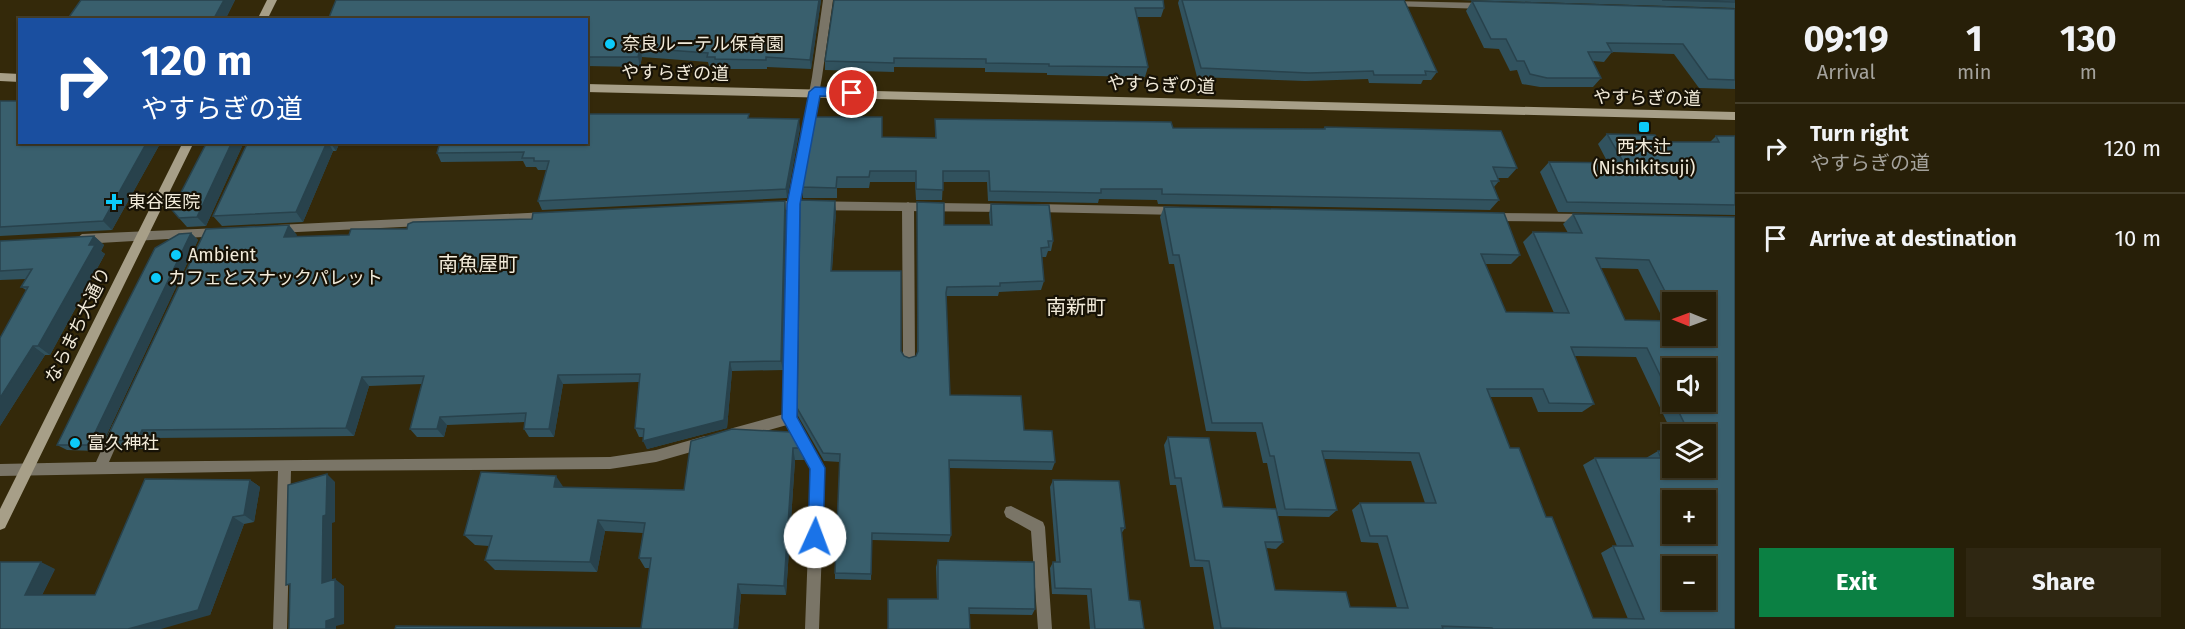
<!DOCTYPE html>
<meta charset="utf-8">
<style>
:root{--surface:#271f08;--page:#2f2712;--text:#f1f3f6;--muted:#a4a29c;--line:#433d29;--accent:#0b8043}
body{margin:0;font-family:"Fira Sans","Noto Sans JP",sans-serif;background:var(--page);color:var(--text);height:100vh;display:flex;flex-direction:column;font-size:22px;white-space:nowrap}
*{box-sizing:border-box;margin:0}
p{font-size:20px;color:var(--muted)}
.icon{flex:none;width:33px;height:33px;fill:none;stroke:currentColor;stroke-width:2;stroke-linecap:round;stroke-linejoin:round}
.map{position:relative;flex:1;overflow:hidden}
.panel{display:flex;flex-direction:column;background:var(--surface);width:450px}
.panel>*{flex:none}
.banner{position:absolute;left:18px;top:18px;width:570px;height:126px;border-radius:0px;box-shadow:0 2px 4px #0004,0 0 0 2px var(--line);background:#1a4fa0;color:#fff;overflow:hidden}
.needle{width:39px;rotate:271deg}
.controls{position:absolute;left:1662px;top:292px;display:grid;gap:12px}
.controls a{display:grid;place-items:center;width:54px;height:54px;border-radius:0px;background:var(--surface);box-shadow:0 2px 4px #0004,0 0 0 2px var(--line);font-size:30px}
.pin{position:absolute;display:grid;place-items:center;width:51px;height:51px;color:#fff;margin:-26px;border:3px solid #fff;border-radius:50%;box-shadow:0 2px 6px #0007}
.me{position:absolute;width:66px;margin:-33px;rotate:2deg;stroke-linejoin:round;filter:drop-shadow(0 0 4px #0008)}
.turn{display:flex;align-items:center;gap:21px;height:126px;padding:0 24px;font-size:27px}
.turn .icon{width:78px;height:78px;stroke-width:2.5}
.turn b{display:block;font-size:42px;line-height:51px}
.eta{display:flex;justify-content:space-evenly;align-items:center;height:102px;text-align:center}
.eta b{font-size:36px;font-weight:700;line-height:42px}
.cta{display:flex;gap:12px;margin-top:auto;padding:12px 24px}
.cta a{flex:1;height:69px;border-radius:0px;background:var(--accent);color:#fff;font-size:24px;font-weight:700;line-height:69px;text-align:center}
.cta a+a{background:var(--page);color:var(--text)}
ul{padding:0;list-style:none}
li{display:flex;align-items:center;gap:18px;height:90px;padding:0 24px;border-top:2px solid var(--line)}
li div{flex:1}
li b{display:block;font-size:22px}
li em{font-style:normal}
main{display:flex;flex:1;min-height:0}
.map>svg:first-child{display:block}
.lines{fill:none;stroke-linecap:round;stroke-linejoin:round}
.lane{fill:#7a7567;fill-rule:evenodd}
.street{fill:#7a7567;fill-rule:evenodd}
.secondary{fill:#a79f88;fill-rule:evenodd}
.wall{fill:#31525e;fill-rule:evenodd}
.shaded-wall{fill:#28424c}
.building{fill:#395f6d;stroke:#28424c;stroke-width:1.5;fill-rule:evenodd}
.route{fill:#1a73e8;stroke:#114b97;stroke-width:1.5}
.poi-dot{fill:#0ccafa;stroke:#171206;stroke-width:2}
.labels{text-anchor:middle;stroke-width:4.5;stroke-linejoin:round;paint-order:stroke}
.poi-label{font-size:18px;fill:#f2ebda;stroke:#171206;text-anchor:start}
.street-label{font-size:18px;fill:#f2ebda;stroke:#171206}
.neighbourhood-label{font-size:20px;fill:#f2ebda;stroke:#171206}
</style>
<main>
<div class="map">
<svg width="1735" height="629" viewBox="0 0 1735 629">
<rect width="100%" height="100%" fill="#34290a"/>
<g class="lines">
<path class="lane" d="M908 202 914 206 915 360 913 364 909 365 905 364 903 360 902 206Z
M1011 506 1043 522 1045 527 1052 629H1038L1031 531 1006 517 1004 512 1006 507Z"/>
<path class="street" d="M823 0H833L822 77 800 201 1006 204 1012 208 1006 212 799 210 796 417 825 468 819 629H805L811 469 787 425 733 440 728 438 727 434 728 430 733 428 784 414 788 210 768 209 762 205 768 201H789L812 77Z
M1392 1 1485 3 1490 6 1485 9 1389 6 1387 4Z
M1035 204 1180 207 1186 211 1180 215 1035 212 1029 208Z
M547 212 553 216 547 220 277 233 271 229 277 225Z
M1491 213 1585 214 1591 218 1585 222 1491 221 1485 217Z
M220 228 226 232 220 236 82 244 76 239 82 234Z
M118 422 123 424 124 428 109 462 610 457 656 450 705 436 710 438 712 442 710 446 705 448 656 462 610 469 291 471 287 629H273L278 471 0 476V464L96 462 113 424Z"/>
<path class="secondary" d="M267 0H277L267 20H257Z
M0 73 20 74V82L0 81Z
M586 84 1735 112V120L586 92Z
M183 142H194L5 528 0 530V509Z"/>
</g>
<path class="wall" d="M235 0 225 20H71L69 17Z
M821 0 811 69 767 67V69H716V66H709L708 62 642 57 640 67 586 66V20Z
M834 0 1164 8 1161 17H1137L1148 67 1145 77 1047 75V73L985 72V68L894 67V72L825 70V61Z
M1179 0H1404L1437 72 1431 80H1423L1421 84 1369 83 1368 79 1305 81 1197 77 1178 3Z
M1460 0H1735V8Z
M1472 1 1735 9V89L1699 88 1674 54 1612 52 1604 62 1593 61 1601 78 1593 87H1540L1522 84 1517 70 1510 71 1499 49 1484 48 1466 11Z
M0 101 20 142H161L112 230 0 236Z
M749 118 800 128 787 198 542 210 538 201 547 170H538L536 167H526L523 161 441 162 437 153Z
M935 119 1173 128 1323 129 1325 127 1517 168 1508 178H1498L1499 181 1494 187 1499 200 1490 210 1158 204 1157 200 1099 199 1098 203 988 201 987 182H943L942 200H916L915 182H870L869 188H837V198H803L802 187 882 137 935 138Z
M1607 134 1659 142H1710L1716 136H1735V215L1558 212 1540 172 1549 162 1608 163 1598 144Z
M207 142H244L206 226 187 227 179 218Z
M248 142H340L336 151H333L303 222 222 226 213 216Z
M917 202 944 225H990L989 214 991 204 1053 241 1051 251H1048L1046 257H1042L1044 281 1041 290 999 292 998 296H946L950 395 1024 430 1055 462 1052 470 949 468 951 535 949 542 872 540 871 580 835 579V573L840 462 824 461 798 416 797 408 836 211 832 271 901 351 904 356 909 358 916 356 917 353Z
M1164 207 1520 255 1511 264H1485L1506 312 1554 313 1523 242 1533 232 1568 233 1563 224 1573 214 1735 217V629H1214L1203 567H1190L1176 485H1170L1164 445 1168 437 1223 507 1283 542 1276 549 1266 548 1275 590 1350 607 1397 608 1378 543 1361 542 1352 510 1360 503H1425L1411 461 1324 459 1337 510 1329 517 1278 516 1267 463H1263L1256 432 1206 431 1174 264H1169L1160 217ZM1600 268 1638 269 1664 321 1625 320ZM1672 303 1706 336H1672ZM1574 356 1636 357 1673 435H1706V468L1658 451 1646 458H1595L1583 465 1617 546H1613L1601 553 1628 619 1593 618 1546 517 1510 448 1490 397H1532L1538 412H1582L1594 404ZM1672 369 1706 402H1672Z
M786 211 783 370 732 371 727 428 647 449 644 437H639L635 428 639 382 563 384 554 437H529L524 429 525 422 447 425 444 437H417L410 429 422 384 369 386 354 436 154 438 149 449 118 448 106 440 297 235 296 237 349 235 407 229 532 219Z
M191 233 198 240 101 447 96 451 67 450 57 445Z
M94 236 104 245 101 251 105 254 50 355H45L0 426 26 290 21 287 26 279 0 280V241Z
M691 441 802 448 804 460H795L786 595 741 594 738 629H395L641 628 650 568H645L639 558 643 533 605 531 597 572 495 570 485 560 489 546 475 545 464 535 563 487 684 490Z
M250 480 260 487 254 522 244 524 210 615 0 629 55 569 42 595H95Z
M1053 480 1125 528 1121 534 1129 600 1144 629H1090L1087 595 1052 594 1050 568 1053 562H1056L1050 487Z
M938 560 1035 609 1032 615 969 614 937 599 936 567Z"/>
<path class="shaded-wall" d="M224 0H235L225 20H213Z
M819 0H821L811 69 810 60Z
M640 48 642 57 640 67 638 57Z
M799 119 800 128 787 198 786 189Z
M147 142H161L112 230 103 221Z
M232 142H244L206 226 197 217Z
M327 142H328L333 151 303 222 296 212Z
M330 142H340L336 151Z
M785 201 786 211 783 370 781 361Z
M835 201 836 211 831 280V271Z
M289 225 297 235 292 247 284 237Z
M191 233 198 240 101 447 96 451 87 445Z
M94 236 104 245 101 251 105 254 50 355 38 346Z
M33 346 45 355 0 426V398Z
M730 362 732 371 727 428 647 449 643 441Z
M558 375 563 384 554 437 549 429Z
M362 377 369 386 354 436 346 428Z
M440 417 447 425 444 437 437 429Z
M142 430 154 438 149 449 137 441Z
M793 448 795 460 786 595 784 586Z
M327 474 335 482V522L332 523V589L322 583 323 516Z
M556 476 564 488 554 487Z
M250 480 260 487 254 522 244 515Z
M233 517 244 524 210 615 161 629H128Z
M598 520 605 531 597 572 590 562Z
M41 562 55 569 39 601 25 595Z
M335 579 344 586V624L336 626V629H326V621Z
M738 584 741 594 738 629H734Z"/>
<path class="building" d="M81 0H224L213 20H86L88 17H69Z
M336 0H819L810 60 766 57V60L715 59V57H707L708 53 640 48 638 57H586V20H328Z
M834 0H1163L1164 8H1135L1148 67 1049 66V64L986 63V59L894 58V63L825 61Z
M1182 0H1404L1437 72 1425 71 1426 75H1374L1373 71 1309 73 1201 68Z
M1662 0H1735V2Z
M1472 1 1735 9V80L1708 79 1683 44 1607 43 1612 52H1588L1601 78H1547L1530 74 1524 61H1517L1506 39H1491Z
M0 101H20V142H147L103 221 0 227Z
M586 114H749L748 118 799 119 786 189 538 201 549 161H534V158H522L524 152 437 153 440 142H586Z
M814 117H882V137L936 138 935 119 1171 122 1173 128 1325 129V127L1501 131 1517 168 1493 167 1499 181H1491L1499 200 1162 194V189H1101V193L990 191 989 171H943V190L916 189V171H870L869 177H837L836 188 802 187Z
M1607 134 1655 135 1659 142H1719L1716 136H1735V205L1567 202 1549 162 1624 163Z
M207 142H232L197 217 179 218 172 210Z
M248 142H327L296 212 213 216Z
M800 200 835 201 831 271H901V351L904 356 909 358 916 356 918 351 917 202 944 203V225H992L991 204 1049 205 1053 241H1048L1049 247 1041 248 1044 281 1000 283V286L947 287 946 293 950 395 1021 396 1024 430 1052 431 1055 462 949 460 951 535 872 533 871 574 835 573 840 454 823 453 797 408Z
M785 201 781 361 730 362 724 420 643 441 644 429 635 428 640 374 558 375 549 429H524L526 413 440 417 437 429H410L424 376 362 377 346 428 142 430 137 441 106 440 206 229 289 225 284 237 349 235 351 229H407L408 224 413 222 532 219 533 213Z
M1164 207 1504 213 1520 255 1481 254 1506 312 1569 313 1533 232 1582 233 1573 214 1735 217V629H1493L1492 628 1442 626 1443 629H1276L1221 628 1209 561 1195 560 1181 478H1175L1168 437 1209 438 1223 507 1276 509 1283 542H1265L1275 590 1346 592 1350 607 1408 608 1387 536H1370L1360 503H1436L1419 453 1322 451 1337 510 1285 509 1274 456H1270L1262 423H1212L1179 255H1173ZM1596 258 1649 260 1672 305V303H1706V336H1672V321L1625 320ZM1571 347 1647 348 1672 400V369H1706V402H1674L1690 435H1706V468H1672V451H1658L1661 458H1595L1633 546H1613L1644 619 1593 618 1552 517H1546L1519 448H1510L1487 389H1543L1549 403 1594 404ZM1672 501H1706V534H1672ZM1672 567H1706V600H1672Z
M191 233 91 441 87 445H57L115 327 155 248 179 234Z
M94 236 89 245H95L38 346H33L0 398V338L28 287H21L32 269 0 271V241Z
M732 429 791 432 792 429 802 448H793L784 586 738 584 734 629H395L396 626 641 628 651 558H639L645 523 598 520 590 562 485 560 492 536 464 535 481 472 556 476 554 487 684 490 691 441Z
M327 474 326 515 323 516 322 583 335 579V618L326 621V629H289L290 584 286 585 288 485Z
M145 479 250 480 244 515 233 517 198 610 128 629H0V562H41L25 595H95Z
M1053 480 1119 481 1125 528H1121L1129 600 1140 601 1144 629H1095L1091 589 1055 588 1053 562H1060Z
M938 560 1034 562 1035 609 969 608 970 629H888V599H938Z"/>
<path class="route" d="M815 87 852 89 858 93 852 97 820 96 800 204 797 417 825 468 823 537 821 542 815 544 810 542 808 537 810 469 782 418 787 204 809 92Z"/>
<g class="poi-dot">
<circle cx="610" cy="44" r="6"/>
<rect x="1638" y="121" width="12" height="12" rx="3"/>
<path d="M111 193h6v6h6v6h-6v6h-6v-6h-6v-6h6z"/>
<circle cx="176" cy="255" r="6"/>
<circle cx="156" cy="278" r="6"/>
<circle cx="75" cy="443" r="6"/>
</g>
<g class="labels">
<g class="poi-label">
<text x="622" y="50">奈良ルーテル保育園</text>
<text x="1644" y="153" text-anchor="middle">西木辻<tspan x="1644" dy="21">(Nishikitsuji)</tspan></text>
<text x="128" y="208">東谷医院</text>
<text x="188" y="261">Ambient</text>
<text x="168" y="284">カフェとスナックパレット</text>
<text x="87" y="449">富久神社</text>
</g>
<g class="street-label">
<text transform="translate(675 73) rotate(1)" y="6">やすらぎの道</text>
<text transform="translate(1161 85) rotate(2)" y="6">やすらぎの道</text>
<text transform="translate(1647 98) rotate(1)" y="6">やすらぎの道</text>
<text transform="translate(78 325) rotate(-64)" y="6">ならまち大通り</text>
</g>
<g class="neighbourhood-label">
<text x="478" y="271">南魚屋町</text>
<text x="1076" y="314">南新町</text>
</g>
</g>
</svg>
<div class="controls">
<a><svg class="needle" viewBox="-14 -14 28 28"><path d="M0-13l5 13h-10z" fill="#e53935"/><path d="M0 13l5-13h-10z" fill="#a4a29c"/></svg></a>
<a><svg class="icon" aria-label="sound" viewBox="0 0 24 24"><path d="M4 9h4l5-4v14l-5-4H4zM17 9q2 3 0 6"/></svg></a>
<a><svg class="icon" aria-label="layers" viewBox="0 0 24 24"><path d="M12 4l9 5-9 5-9-5zM3 14l9 5 9-5"/></svg></a>
<a>+</a>
<a>−</a>
</div>
<div class="pin" style="left:852px;top:93px;background:#d93025"><svg class="icon" aria-label="arrive" viewBox="0 0 24 24"><path d="M6 21V4h12l-3 4 3 4H6"/></svg></div>
<svg class="me" style="left:815px;top:537px" viewBox="-20 -20 40 40"><circle r="19" fill="#fff"/><path d="M0-13L10 11 0 6-10 11z" fill="#1a73e8"/></svg>
<div class="banner">
<div class="turn"><svg class="icon" aria-label="right" viewBox="0 0 24 24"><path d="M7 20v-9h11M14 6l5 5-5 5"/></svg><div><b>120 m</b>やすらぎの道</div></div>
</div>
</div>
<section class="panel">
<div class="eta">
<div><b>09:19</b><p>Arrival</p></div>
<div><b>1</b><p>min</p></div>
<div><b>130</b><p>m</p></div>
</div>
<ul>
<li><svg class="icon" aria-label="right" viewBox="0 0 24 24"><path d="M7 20v-9h11M14 6l5 5-5 5"/></svg><div><b>Turn right</b><p>やすらぎの道</p></div><em>120 m</em></li>
<li><svg class="icon" aria-label="arrive" viewBox="0 0 24 24"><path d="M6 21V4h12l-3 4 3 4H6"/></svg><div><b>Arrive at destination</b></div><em>10 m</em></li>
</ul>
<div class="cta"><a>Exit</a><a>Share</a></div>
</section>
</main>
